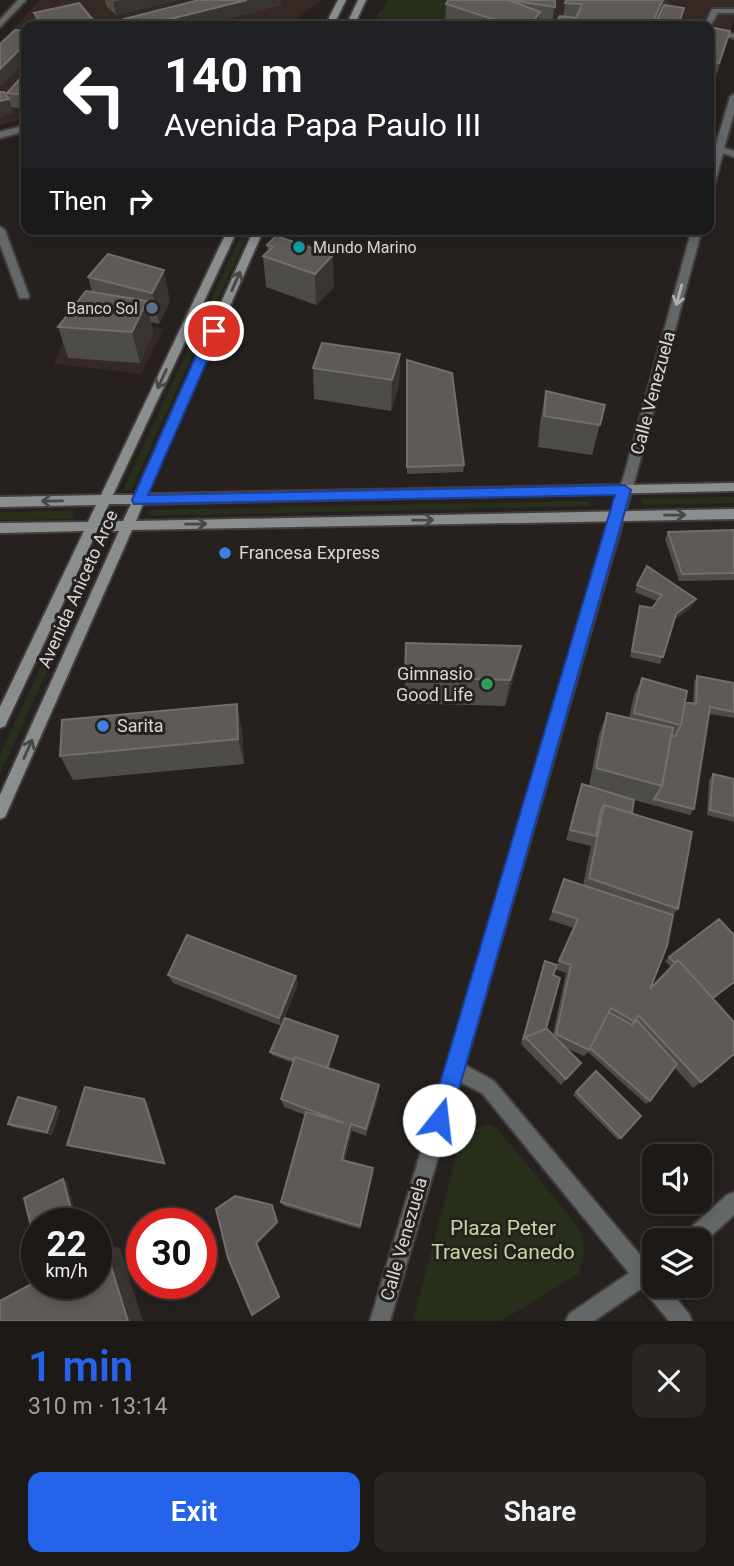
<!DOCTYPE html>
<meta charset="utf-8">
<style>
:root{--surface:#1c1917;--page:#292624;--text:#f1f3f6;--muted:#a0a0a1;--line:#3a3836;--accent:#2563eb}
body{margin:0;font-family:Roboto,sans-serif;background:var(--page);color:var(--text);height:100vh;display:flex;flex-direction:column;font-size:26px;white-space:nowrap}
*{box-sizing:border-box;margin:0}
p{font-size:23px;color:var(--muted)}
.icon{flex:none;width:38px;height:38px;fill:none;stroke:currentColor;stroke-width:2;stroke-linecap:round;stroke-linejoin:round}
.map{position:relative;height:1321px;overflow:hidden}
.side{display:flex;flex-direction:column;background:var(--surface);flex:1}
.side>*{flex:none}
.guide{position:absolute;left:21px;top:21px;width:693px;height:214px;border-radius:14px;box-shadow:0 4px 10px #0003,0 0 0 2px var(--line);background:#202124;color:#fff;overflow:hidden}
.fabs{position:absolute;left:642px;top:1144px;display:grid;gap:14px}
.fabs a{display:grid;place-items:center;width:70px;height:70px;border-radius:14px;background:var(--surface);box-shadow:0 4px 10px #0003,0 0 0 2px var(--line);font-size:35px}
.speed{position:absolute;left:21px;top:1208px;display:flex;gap:14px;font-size:35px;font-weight:700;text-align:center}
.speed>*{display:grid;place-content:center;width:91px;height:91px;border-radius:50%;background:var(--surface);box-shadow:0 4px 10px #0003,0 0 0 2px var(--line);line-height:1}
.speed small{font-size:18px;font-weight:400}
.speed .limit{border:10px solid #d22;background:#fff;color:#111}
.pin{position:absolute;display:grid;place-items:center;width:60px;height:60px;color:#fff;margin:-30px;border:4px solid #fff;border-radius:50%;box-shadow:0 2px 7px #0007}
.me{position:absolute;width:77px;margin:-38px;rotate:16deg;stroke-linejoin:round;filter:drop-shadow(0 0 5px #0008)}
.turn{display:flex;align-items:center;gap:24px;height:147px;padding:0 28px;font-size:32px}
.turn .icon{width:91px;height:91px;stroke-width:2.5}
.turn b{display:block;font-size:49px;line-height:60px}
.then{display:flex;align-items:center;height:66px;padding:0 28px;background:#0003;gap:14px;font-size:26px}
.round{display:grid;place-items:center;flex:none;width:74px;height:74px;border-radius:14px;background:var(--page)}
.summary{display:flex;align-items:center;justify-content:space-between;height:119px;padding:0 28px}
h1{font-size:42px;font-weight:600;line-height:52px;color:var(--accent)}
.primary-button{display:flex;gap:14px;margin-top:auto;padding:14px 28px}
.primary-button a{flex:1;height:80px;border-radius:14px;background:var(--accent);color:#fff;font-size:28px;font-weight:600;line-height:80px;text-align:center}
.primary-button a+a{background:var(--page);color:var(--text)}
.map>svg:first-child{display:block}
.built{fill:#342924}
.green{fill:#28301b}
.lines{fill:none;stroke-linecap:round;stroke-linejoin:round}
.service-casing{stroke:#433e3c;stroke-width:4}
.minor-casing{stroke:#433e3c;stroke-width:4}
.secondary-casing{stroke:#433e3c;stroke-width:4}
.service{fill:#646767;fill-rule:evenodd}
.minor{fill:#646767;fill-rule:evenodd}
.secondary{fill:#8a8e8e;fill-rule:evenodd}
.wall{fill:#4e4c48;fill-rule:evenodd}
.shaded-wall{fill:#383431}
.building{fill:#5e5a57;stroke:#716e6b;stroke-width:2}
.oneway{stroke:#494746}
.oneway2{stroke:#b1b0af}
.route{fill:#2563eb;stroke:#184099;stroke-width:2}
.culture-dot{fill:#0f9aa8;stroke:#26211f;stroke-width:2.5}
.service-dot{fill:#5c6f8a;stroke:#26211f;stroke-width:2.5}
.shop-dot{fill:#3f7fe0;stroke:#26211f;stroke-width:2.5}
.leisure-dot{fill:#2e9e5b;stroke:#26211f;stroke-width:2.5}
.labels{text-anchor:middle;stroke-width:6;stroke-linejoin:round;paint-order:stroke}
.far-poi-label{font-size:16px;fill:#dad7d6;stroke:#26211f;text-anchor:start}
.street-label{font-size:18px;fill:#dad7d6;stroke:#26211f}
.poi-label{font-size:18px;fill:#dad7d6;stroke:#26211f;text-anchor:start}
.near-park-label{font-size:21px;fill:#c1d89f;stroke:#26211f}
</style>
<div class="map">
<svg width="734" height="1321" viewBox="0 0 734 1321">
<rect width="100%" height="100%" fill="#26211f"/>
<path class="built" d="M40 0H323L294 20 278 26H26V118L0 125V43Z
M458 0H734V19L709 100V26H536Z
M78 309 164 329 141 374 54 364Z"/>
<path class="green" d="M387 0H458L536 26H376L378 12 384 9Z
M244 229H250L131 490H123Z
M734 497V503L643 505 641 499Z
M588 501 590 506 148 516 150 510Z
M74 511 73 519 0 520V512Z
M100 538H108L0 774V755Z
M490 1125 497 1128 578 1227C586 1243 585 1256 579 1273L501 1321H413L458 1149C465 1134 473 1127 490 1125Z"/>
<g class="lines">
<defs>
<path id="service" d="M712 9H734V13H718L709 28 704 26Z
M709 29 734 34V38L709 33Z
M0 227 5 230 29 296 28 298H20L19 296 0 244Z"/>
<path id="minor" d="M18 0H26L0 27V20Z
M734 94V113L724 148 734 151V157L723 153 714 187 709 190V171L715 151 709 149V143L716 145 730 97Z
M26 125V131L0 138V132Z
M692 229H702L637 472 465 1065 494 1081 646 1262 654 1258V1286H666L689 1314 692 1321H669L642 1288 594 1321H566L569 1314 629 1273 482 1093 460 1082 390 1321H370L625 472Z
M734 1192V1215L700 1246V1241H681L684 1234 727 1195Z"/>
<path id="secondary" d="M338 0H346L333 26H325Z
M358 0H366L354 26H346Z
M228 229H238L113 495H135L254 229H264L147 494 734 483V491L143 504 136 521 734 509V519L132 530 5 817 0 819V795L119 531H97L5 726 0 728V707L84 531 0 533V523L88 522 96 505 0 507V497L101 495ZM109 504H131L123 521H101Z"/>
</defs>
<use href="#service" class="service-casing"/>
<use href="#minor" class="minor-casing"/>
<use href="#secondary" class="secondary-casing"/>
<use href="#service" class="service"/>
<use href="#minor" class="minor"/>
<use href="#secondary" class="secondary"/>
</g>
<path class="wall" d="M105 0H178L116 15 106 6Z
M448 0H555L552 26H445L446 4Z
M566 0H668L666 5 684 8 680 23 554 26 563 16Z
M281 5 198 26H125L124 19Z
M34 13 95 26H37Z
M709 27 730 31 714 83 709 82Z
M26 72V109L11 107 13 113 7 93Z
M276 236 334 287 316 305 266 287 263 256 268 252 267 245Z
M108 254 170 301 159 324 151 322 153 333 140 363 68 358 58 327 92 292 88 277Z
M400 354 399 385 391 411 314 399 313 368Z
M407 360 464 465 463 472 407 474Z
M546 391 605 405 592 455 538 447 540 422Z
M734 530V580L679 581 665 539 668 532Z
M637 585 693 606 674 620 660 664 630 657 638 612 640 606 652 608 657 601 635 592Z
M406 643 515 673 505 706 404 703Z
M697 676 734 683V718L709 714 694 809 690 815 619 796 632 813 678 909 673 915 650 989 671 967 665 961 669 957 713 999 701 1082 693 1088 675 1068 650 1101 646 1104 588 1052 584 1056 566 1048 576 1069 561 1085 521 1044 543 965 545 961 557 965 574 928 549 920 564 879 583 885 591 846 566 840 578 795 582 784 589 786 599 734 607 713 629 718 634 695 642 678 685 702 693 704 694 682ZM555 969 566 973 553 1034 546 1029 553 975Z
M242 730 244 764 73 780 60 756Z
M713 774 734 779V822L707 815 709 780Z
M168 975 296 976 298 984 281 1026 173 983Z
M338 1036V1039L329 1068 379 1093 366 1136 352 1131 345 1160 373 1174 360 1229 284 1206 281 1202 305 1115 284 1107 281 1099 293 1063 272 1055 270 1052Z
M596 1071 621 1138 618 1140 573 1095Z
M144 1099 147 1102 166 1165 71 1147 67 1145Z
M60 1110 52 1135 12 1127 8 1124Z"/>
<path class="shaded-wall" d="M121 0H178L116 15 113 2Z
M247 0H281V5L198 26H142Z
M663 0H668L658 21 654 19Z
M540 12 538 26H530Z
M94 21 95 26H73Z
M730 31 725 50 714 83 719 63Z
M26 43V61L0 87V69Z
M9 99 13 113 0 117V101Z
M333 255 334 287 316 305 315 274Z
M164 270 170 301 159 324 152 293Z
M147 301 153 333 140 363 132 332Z
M400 354 399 385 391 411 392 380Z
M696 599 693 606 673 620 676 614Z
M521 646 515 673 505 706 510 680Z
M237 704 242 730 244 764 238 739Z
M296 976 298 984 281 1026 279 1018Z
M338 1036V1039L326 1075V1072Z
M379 1085V1093L366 1136V1129Z
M144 1099 147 1102 166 1165 164 1163Z
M56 1107 60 1110 52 1135 47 1132Z
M351 1124 352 1131 343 1165 342 1160Z
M373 1168V1174L360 1229V1226Z
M63 1179 67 1181 76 1215 60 1223H53Z
M272 1205 279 1223 258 1244 281 1297 254 1315H252L256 1243Z
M104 1244 120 1248 143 1321H128Z"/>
<path class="building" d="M199 0H247L142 26H131L124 19Z
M448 0H555V7L509 0 540 12 530 26H514L446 4Z
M566 0H663L654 19 701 26H554L560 16 576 18 582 4 565 3Z
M79 3 94 21 73 26H44L34 13Z
M664 5 684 8 679 23 657 19Z
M277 24 288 25V26H272Z
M709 27 730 31 719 63 709 61Z
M15 30 26 31V43L0 69V44Z
M26 72V95L7 93Z
M0 92H4L9 99 0 101Z
M276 236 333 255 315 274 263 256 273 247 267 245Z
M108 254 164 270 152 293 88 277Z
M86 291 147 301 132 332 58 327Z
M322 343 400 354 392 380 313 368Z
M407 360 452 373 464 465 407 467Z
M546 391 605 405 600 425 544 416Z
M734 530V573L682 574 668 532Z
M647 566 696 599 676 614 663 657 632 651 640 606 652 608 662 595 637 585Z
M406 643 521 646 510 680 405 677Z
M697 676 734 683V712L710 707 694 809 654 799 662 786 671 735 675 736 681 725 685 702 696 704Z
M642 678 687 691 681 725 634 713Z
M237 704 238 739 60 756 62 720Z
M607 713 673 728 662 786 596 768Z
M713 774 734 779V816L710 810Z
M582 784 634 800 632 813 604 805 600 813 596 836 570 830Z
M604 805 692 832 678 909 589 878Z
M564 879 673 915 667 946 650 989 678 960 734 1022V1054L701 1082 638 1015 635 1022 611 1008 589 1050 556 1034 571 965 559 961 578 919 553 911Z
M719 919 734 935V982L713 998 678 960 675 963 669 957Z
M187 935 296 976 279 1018 168 975Z
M545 961 557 965 553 975 560 978 546 1029 525 1037 523 1040Z
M609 1012 632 1025 636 1019 677 1064 650 1101 590 1048Z
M285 1018 338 1036 327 1068 295 1057 294 1060 270 1052Z
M547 1029 581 1063 566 1079 525 1037Z
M295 1057 379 1085 366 1129 351 1124 342 1160 373 1168 360 1226 281 1202 306 1112 344 1123 281 1099Z
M596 1071 641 1116 621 1138 576 1092Z
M85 1087 144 1099 164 1163 67 1145Z
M18 1097 56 1107 47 1132 8 1124Z
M63 1179 72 1213 53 1223H37V1232L33 1234 24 1198Z
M235 1196 272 1205 277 1222 256 1243 279 1297 252 1315 228 1258 216 1209Z
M104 1244 128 1321H0V1301L37 1281V1283H96V1248Z"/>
<defs><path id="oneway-shaft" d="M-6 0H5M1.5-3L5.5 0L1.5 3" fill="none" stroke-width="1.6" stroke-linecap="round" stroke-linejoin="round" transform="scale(1.75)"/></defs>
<g class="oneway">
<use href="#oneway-shaft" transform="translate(236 281) rotate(-66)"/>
<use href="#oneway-shaft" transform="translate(162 379) rotate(115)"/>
<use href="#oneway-shaft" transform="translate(52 501) rotate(179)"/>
<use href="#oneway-shaft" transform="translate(675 515) rotate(-1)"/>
<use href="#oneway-shaft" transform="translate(423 520) rotate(-1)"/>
<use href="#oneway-shaft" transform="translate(196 524) rotate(-1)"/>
<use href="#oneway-shaft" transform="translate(28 749) rotate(-66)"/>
</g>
<use class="oneway2" href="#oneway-shaft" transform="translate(679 295) rotate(105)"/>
<path class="route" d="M214 327 220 331 148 495 624 485 631 490 450 1120 446 1127 439 1130 432 1127 429 1120 615 495 134 504 132 500 207 331Z"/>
<circle class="culture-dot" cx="299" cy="247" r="7"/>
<circle class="service-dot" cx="152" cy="308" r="7"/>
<g class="shop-dot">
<circle cx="225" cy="553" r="7"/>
<circle cx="103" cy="726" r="7"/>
</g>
<circle class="leisure-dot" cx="487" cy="684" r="7"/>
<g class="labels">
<g class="far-poi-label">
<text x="313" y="253">Mundo Marino</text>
<text x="138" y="314" text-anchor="end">Banco Sol</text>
</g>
<g class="street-label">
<text transform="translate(653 393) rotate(-75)" y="6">Calle Venezuela</text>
<text transform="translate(78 589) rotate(-66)" y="6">Avenida Aniceto Arce</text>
<text transform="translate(404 1239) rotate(-74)" y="6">Calle Venezuela</text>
</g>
<g class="poi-label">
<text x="239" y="559">Francesa Express</text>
<text x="473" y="680" text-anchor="end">Gimnasio<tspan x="473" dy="21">Good Life</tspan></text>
<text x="117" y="732">Sarita</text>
</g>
<g class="near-park-label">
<text x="503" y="1235">Plaza Peter<tspan x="503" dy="24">Travesi Canedo</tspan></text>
</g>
</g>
</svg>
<div class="fabs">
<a><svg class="icon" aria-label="sound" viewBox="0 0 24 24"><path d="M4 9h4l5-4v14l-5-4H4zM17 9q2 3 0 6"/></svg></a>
<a><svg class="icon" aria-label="layers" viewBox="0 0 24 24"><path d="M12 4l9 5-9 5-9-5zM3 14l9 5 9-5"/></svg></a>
</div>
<div class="speed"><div>22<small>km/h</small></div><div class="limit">30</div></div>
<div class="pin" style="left:214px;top:331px;background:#d93025"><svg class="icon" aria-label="arrive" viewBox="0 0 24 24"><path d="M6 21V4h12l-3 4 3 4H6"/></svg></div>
<svg class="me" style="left:439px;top:1120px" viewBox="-20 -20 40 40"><circle r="19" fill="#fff"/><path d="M0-13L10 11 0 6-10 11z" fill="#2563eb"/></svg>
<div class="guide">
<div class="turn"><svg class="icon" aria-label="left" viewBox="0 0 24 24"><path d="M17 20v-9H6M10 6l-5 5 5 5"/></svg><div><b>140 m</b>Avenida Papa Paulo III</div></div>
<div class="then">Then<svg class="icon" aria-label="right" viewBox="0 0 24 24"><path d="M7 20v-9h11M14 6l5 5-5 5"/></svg></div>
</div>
</div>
<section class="side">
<div class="summary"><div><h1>1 min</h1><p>310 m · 13:14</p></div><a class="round"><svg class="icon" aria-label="close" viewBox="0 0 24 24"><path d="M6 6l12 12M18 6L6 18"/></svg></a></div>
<div class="primary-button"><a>Exit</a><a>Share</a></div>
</section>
